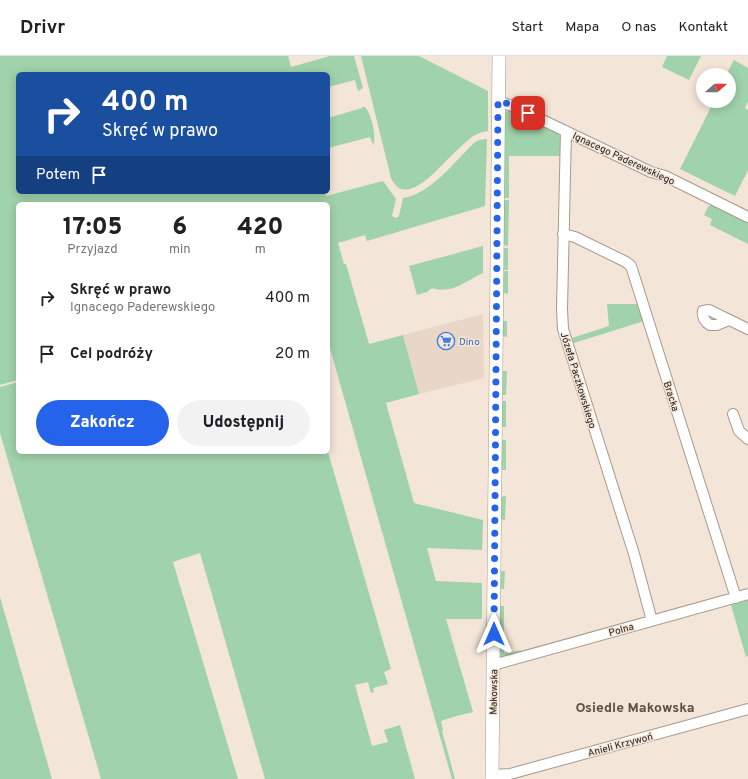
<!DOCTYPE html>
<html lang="pl">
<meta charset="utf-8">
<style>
:root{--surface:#fff;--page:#f2f2f2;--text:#202124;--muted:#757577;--line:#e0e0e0;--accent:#2563eb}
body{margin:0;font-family:Overpass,sans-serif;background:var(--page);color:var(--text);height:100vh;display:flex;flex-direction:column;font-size:15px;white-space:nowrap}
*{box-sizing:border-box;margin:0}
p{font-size:13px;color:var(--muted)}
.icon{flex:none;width:22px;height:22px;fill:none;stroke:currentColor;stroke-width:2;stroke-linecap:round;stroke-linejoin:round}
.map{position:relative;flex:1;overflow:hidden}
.drawer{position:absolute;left:16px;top:146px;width:314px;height:252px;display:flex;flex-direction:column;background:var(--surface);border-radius:6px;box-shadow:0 2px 10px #0003}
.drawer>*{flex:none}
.hud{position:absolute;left:16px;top:16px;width:314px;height:122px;border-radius:6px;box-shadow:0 2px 10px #0003;background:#1a4fa0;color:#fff;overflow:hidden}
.needle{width:26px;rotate:69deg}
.controls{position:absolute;left:696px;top:12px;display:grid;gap:8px}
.controls a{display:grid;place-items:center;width:40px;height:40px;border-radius:50%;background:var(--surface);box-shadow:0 2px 10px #0003;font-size:20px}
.pin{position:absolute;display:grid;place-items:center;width:34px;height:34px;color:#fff;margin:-17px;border-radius:8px;box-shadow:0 2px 6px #0006}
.me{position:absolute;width:44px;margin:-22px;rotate:0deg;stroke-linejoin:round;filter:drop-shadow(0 0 3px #0008)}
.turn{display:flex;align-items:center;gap:14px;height:84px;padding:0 20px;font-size:18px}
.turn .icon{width:52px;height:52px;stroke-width:2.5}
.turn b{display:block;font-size:28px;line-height:34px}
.then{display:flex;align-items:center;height:38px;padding:0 20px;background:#0003;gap:8px;font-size:15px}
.eta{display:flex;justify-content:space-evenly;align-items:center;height:68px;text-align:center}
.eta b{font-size:24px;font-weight:800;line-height:28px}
.action{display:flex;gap:8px;margin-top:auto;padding:8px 20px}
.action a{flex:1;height:46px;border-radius:24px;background:var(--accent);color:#fff;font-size:16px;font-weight:800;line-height:46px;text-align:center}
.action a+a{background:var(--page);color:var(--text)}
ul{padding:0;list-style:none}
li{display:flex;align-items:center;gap:12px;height:56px;padding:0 20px}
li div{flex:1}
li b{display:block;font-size:15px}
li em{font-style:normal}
header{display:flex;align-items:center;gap:24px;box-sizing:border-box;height:56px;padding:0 20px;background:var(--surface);border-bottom:1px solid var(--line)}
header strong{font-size:19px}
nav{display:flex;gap:22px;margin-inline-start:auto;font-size:14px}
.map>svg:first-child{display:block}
.commercial{fill:#e8d7c7}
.green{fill:#a0d2ab}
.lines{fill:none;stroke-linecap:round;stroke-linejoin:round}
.minor-casing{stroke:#a79a8d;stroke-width:12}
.tertiary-casing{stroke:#a79a8d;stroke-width:14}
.minor{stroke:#fff;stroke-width:10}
.tertiary{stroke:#fff;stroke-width:13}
.route{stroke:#2563eb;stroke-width:7;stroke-dasharray:0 12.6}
.labels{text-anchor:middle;stroke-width:3;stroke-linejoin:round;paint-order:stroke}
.street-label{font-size:10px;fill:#28221d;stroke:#f3e5d7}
.shop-label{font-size:10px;fill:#366cbe;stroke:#f3e5d7;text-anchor:start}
.district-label{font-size:14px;font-weight:bold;fill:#5c5045;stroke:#f3e5d7}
</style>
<header>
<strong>Drivr</strong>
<nav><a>Start</a><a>Mapa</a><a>O nas</a><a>Kontakt</a></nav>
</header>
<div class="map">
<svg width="748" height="723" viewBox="0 0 748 723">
<rect width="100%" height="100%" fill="#f3e5d7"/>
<path class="commercial" d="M483 258 484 322 419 338 403 279Z"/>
<path class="green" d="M0 0H288L291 11 330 0H354L363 32 358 35 355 24 328 31V18H18V136H324L326 140 383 125 396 143 392 160 396 162 399 160 403 142C431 138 454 106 474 87L479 84 487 83 485 150 367 185 365 179 338 187 344 208H346L369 288 403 279 419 338 386 347 414 447 483 464 482 494 427 492 436 525 482 527V563H446L473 656 453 661 441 665 443 674 442 675 455 723H452L328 285V148H18V324L0 329Z
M361 0H419L488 35V75L482 76 473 80C463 88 454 97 445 106 433 118 404 151 391 122Z
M667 0H701L689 24 662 11Z
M734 4 748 12V45L745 52 748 54V114L735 140 680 113 714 45H729V19H726Z
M362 51H365C371 57 377 80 373 89L370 81 328 92V62L362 52Z
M510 53 557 74 561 83V100H509V142H503L505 57Z
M503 144H509L508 190 503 189Z
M713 147 748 164V188L710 169 712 163 704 159 708 151Z
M483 190V217C467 224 452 239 432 232L427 236 417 239 409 210Z
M505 192H508V214H503V193Z
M503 215H508V238L502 236Z
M607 248H639L644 265 574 287 572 282 609 270Z
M503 265H507V281L502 280Z
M502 315H507L506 339H502Z
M18 326V396H328L391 613 384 616 388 628 373 632 374 636 371 637 368 626 355 629 372 690 388 686 384 674 400 669 415 723H265L200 497 173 506 238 723H101L0 377V331Z
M501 345H506V371H501Z
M501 384H506V414H501Z
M506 440 505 464 500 463V441Z
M500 515H505L504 533H500Z
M0 541 52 723H0Z
M748 544V600L746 601 731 549Z
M500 550H504V597L521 594 517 599 502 602 500 601Z"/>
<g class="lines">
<defs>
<path id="minor" d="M498 45 515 51 651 116 665 120 748 161
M566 75 562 253 563 273 634 498 652 565
M563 178 575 181 626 206 631 210 736 542
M729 264 717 269H710C705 266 702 261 703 255L709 254 748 273
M733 358 739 375 748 383
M493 609 748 538
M492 719 510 718 748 653"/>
<path id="tertiary" d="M492 723 499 0"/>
</defs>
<use href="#minor" class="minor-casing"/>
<use href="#tertiary" class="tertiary-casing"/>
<use href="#minor" class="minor"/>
<use href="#tertiary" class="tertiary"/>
</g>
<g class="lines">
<path class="route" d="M494 578 498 45 510 48 528 57"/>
</g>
<defs>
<symbol id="supermarket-ring" viewBox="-11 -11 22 22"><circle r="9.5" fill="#f3e5d7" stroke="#3f7fe0" stroke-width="1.5"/><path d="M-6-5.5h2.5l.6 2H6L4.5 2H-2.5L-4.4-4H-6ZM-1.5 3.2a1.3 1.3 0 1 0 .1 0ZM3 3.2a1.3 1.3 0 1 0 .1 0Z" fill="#3f7fe0"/></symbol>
</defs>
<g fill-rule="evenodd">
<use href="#supermarket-ring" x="436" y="275" width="20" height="20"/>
</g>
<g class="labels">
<g class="street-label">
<text transform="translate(624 102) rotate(25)" y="4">Ignacego Paderewskiego</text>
<text transform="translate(579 324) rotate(73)" y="4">Józefa Paczkowskiego</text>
<text transform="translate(672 340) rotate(72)" y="4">Bracka</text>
<text transform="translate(621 573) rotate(-16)" y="4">Polna</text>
<text transform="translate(493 636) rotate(-89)" y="4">Makowska</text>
<text transform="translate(620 688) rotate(-15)" y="4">Anieli Krzywoń</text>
</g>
<g class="shop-label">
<text x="459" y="289">Dino</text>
</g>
<g class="district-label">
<text x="635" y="656">Osiedle Makowska</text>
</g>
</g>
</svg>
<div class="controls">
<a><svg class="needle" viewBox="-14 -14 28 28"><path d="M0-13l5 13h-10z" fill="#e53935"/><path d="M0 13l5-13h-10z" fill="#757577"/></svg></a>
</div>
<div class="pin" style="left:528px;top:57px;background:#d93025"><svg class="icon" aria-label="arrive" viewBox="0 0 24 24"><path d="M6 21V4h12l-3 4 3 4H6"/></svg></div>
<svg class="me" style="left:494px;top:578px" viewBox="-20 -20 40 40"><path d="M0-17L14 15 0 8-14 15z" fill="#2563eb" stroke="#fff" stroke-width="4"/></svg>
<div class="hud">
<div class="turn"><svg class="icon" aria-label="right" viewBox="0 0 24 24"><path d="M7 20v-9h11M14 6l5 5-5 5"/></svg><div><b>400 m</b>Skręć w prawo</div></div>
<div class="then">Potem<svg class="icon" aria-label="arrive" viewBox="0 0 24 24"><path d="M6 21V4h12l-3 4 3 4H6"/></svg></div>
</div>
<section class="drawer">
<div class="eta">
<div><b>17:05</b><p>Przyjazd</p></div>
<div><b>6</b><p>min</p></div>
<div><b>420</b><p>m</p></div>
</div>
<ul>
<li><svg class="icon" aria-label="right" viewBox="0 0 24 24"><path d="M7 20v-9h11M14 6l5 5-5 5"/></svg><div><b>Skręć w prawo</b><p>Ignacego Paderewskiego</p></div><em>400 m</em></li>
<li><svg class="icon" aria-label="arrive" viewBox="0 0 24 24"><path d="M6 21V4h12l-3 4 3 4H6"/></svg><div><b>Cel podróży</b></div><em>20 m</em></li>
</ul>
<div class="action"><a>Zakończ</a><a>Udostępnij</a></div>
</section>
</div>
